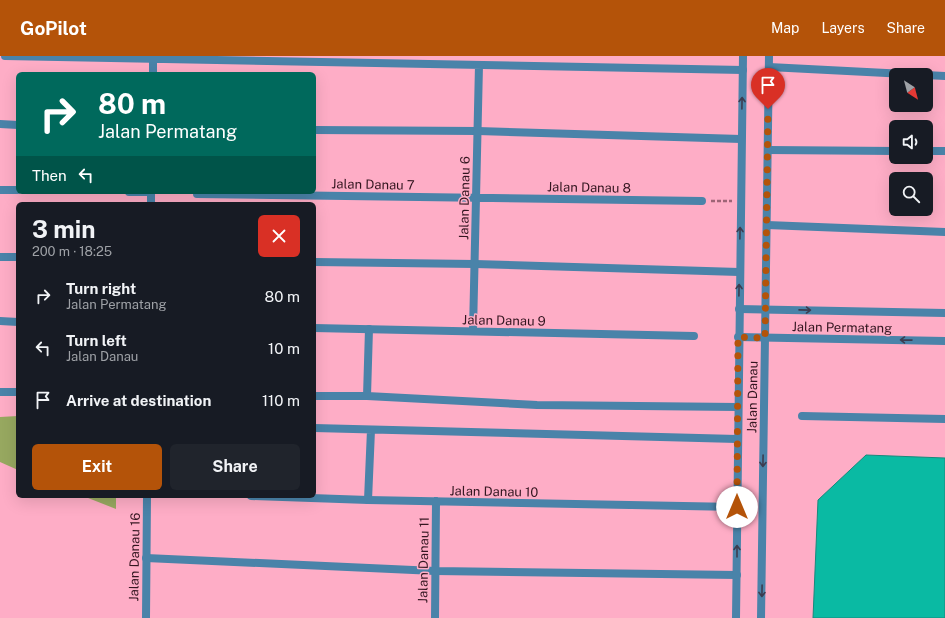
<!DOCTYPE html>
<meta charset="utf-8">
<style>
:root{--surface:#171b24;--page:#20242c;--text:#f1f3f6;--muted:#9ea1a6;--accent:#b45309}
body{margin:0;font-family:"Public Sans",sans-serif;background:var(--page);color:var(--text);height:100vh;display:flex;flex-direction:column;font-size:15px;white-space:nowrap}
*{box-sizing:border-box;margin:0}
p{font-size:13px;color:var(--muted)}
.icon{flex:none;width:22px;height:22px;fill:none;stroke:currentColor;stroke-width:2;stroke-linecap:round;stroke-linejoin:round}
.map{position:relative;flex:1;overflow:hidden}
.panel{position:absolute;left:16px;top:146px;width:300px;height:296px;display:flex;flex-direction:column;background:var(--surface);border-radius:6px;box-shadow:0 4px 16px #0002}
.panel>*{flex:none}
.top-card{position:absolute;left:16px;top:16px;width:300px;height:122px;border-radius:6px;box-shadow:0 4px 16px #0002;background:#00695c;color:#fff;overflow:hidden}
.needle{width:26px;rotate:144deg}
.fabs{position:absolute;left:889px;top:12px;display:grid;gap:8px}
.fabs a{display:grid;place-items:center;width:44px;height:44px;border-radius:6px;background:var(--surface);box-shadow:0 4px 16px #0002;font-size:20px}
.pin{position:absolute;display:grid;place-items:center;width:34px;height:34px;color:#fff;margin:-41px -17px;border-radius:50% 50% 50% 0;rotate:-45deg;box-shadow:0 0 4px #0007}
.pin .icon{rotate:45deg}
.me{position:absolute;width:44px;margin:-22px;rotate:0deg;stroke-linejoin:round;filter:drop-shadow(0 0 3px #0008)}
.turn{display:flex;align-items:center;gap:14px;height:84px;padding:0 16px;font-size:18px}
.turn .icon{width:52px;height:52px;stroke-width:2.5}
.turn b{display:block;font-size:28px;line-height:34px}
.then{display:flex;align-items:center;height:38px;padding:0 16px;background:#0003;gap:8px;font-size:15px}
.round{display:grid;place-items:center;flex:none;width:42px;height:42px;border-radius:6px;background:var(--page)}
.summary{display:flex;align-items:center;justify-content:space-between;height:68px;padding:0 16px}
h1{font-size:24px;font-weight:700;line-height:30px}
.primary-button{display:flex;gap:8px;margin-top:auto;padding:8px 16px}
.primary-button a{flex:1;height:46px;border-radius:6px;background:var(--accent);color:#fff;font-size:16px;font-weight:700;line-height:46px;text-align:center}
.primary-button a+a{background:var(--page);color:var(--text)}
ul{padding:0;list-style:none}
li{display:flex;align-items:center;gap:12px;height:52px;padding:0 16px}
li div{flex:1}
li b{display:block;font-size:15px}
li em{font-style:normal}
header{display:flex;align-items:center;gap:24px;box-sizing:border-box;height:56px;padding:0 20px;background:var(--accent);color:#fff}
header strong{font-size:19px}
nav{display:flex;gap:22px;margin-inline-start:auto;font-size:14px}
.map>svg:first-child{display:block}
.green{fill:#97a860}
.water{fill:#0abaa3;stroke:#17897c}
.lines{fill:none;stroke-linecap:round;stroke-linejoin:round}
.path{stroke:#9e6577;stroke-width:2.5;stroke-dasharray:4 2;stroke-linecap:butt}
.service{stroke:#4a83a9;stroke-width:8}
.minor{stroke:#4a83a9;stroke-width:8}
.tertiary{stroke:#4a83a9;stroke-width:8}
.oneway{stroke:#3c3c50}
.route{stroke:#b45309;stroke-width:7;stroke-dasharray:0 12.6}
.labels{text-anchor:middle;stroke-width:3;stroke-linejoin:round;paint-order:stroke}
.street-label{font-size:13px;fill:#341620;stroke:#feadc6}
</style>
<header>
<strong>GoPilot</strong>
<nav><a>Map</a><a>Layers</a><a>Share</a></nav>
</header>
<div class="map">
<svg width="945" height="562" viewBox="0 0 945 562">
<rect width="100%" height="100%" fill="#feadc6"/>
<path class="green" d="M18 360V414L0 406V361Z
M83 440H116V453Z"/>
<path class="water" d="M866 399 945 402V562H813L818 444Z"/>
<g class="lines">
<path class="path" d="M711 145H732"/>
<path class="service" d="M769 11 945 20
M0 68 18 69
M314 74 478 75 741 83
M767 169 945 176
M0 201H18
M314 206 475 208 739 216
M0 336H18
M314 340H367L537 349 738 351
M367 340 369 273
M802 360 945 363
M314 372 737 383
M368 444 371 374
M146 502 435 515 737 519"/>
<path class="minor" d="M5 0 743 14
M153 18V0
M768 94 896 95
M926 95H945
M0 134H18
M129 136H151
M197 138 702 145
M151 148V136
M739 253 945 257
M0 265 18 266
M314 272 694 280
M473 275 479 9
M738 281 945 285
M251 440 368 444 737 451
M146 562 147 440
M435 562 436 445"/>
<path class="tertiary" d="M736 562 743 0
M761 562 769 0"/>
</g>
<defs><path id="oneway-shaft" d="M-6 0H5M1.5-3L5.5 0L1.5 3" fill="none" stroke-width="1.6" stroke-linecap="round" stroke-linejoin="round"/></defs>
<g class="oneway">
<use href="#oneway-shaft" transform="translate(742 47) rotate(-89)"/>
<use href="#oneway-shaft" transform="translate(740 177) rotate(-89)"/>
<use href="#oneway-shaft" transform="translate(739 234) rotate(-89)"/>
<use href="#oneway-shaft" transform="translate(805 254) rotate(1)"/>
<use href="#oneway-shaft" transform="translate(906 284) rotate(-179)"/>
<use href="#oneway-shaft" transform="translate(763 405) rotate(91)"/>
<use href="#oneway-shaft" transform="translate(737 495) rotate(-90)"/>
<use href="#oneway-shaft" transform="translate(762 535) rotate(91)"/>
</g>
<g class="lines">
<path class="route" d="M737 451 738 281 765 282 768 53"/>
</g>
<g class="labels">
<g class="street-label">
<text transform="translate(373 128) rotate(1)" y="5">Jalan Danau 7</text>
<text transform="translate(589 131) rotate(1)" y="5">Jalan Danau 8</text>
<text transform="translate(464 142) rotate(-89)" y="5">Jalan Danau 6</text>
<text transform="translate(504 264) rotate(1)" y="5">Jalan Danau 9</text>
<text transform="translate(842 271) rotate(1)" y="5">Jalan Permatang</text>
<text transform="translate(752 341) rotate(-89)" y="5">Jalan Danau</text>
<text transform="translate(494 435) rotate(1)" y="5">Jalan Danau 10</text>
<text transform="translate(134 501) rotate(-89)" y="5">Jalan Danau 16</text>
<text transform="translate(423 504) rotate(-89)" y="5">Jalan Danau 11</text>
</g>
</g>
</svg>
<div class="fabs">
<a><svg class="needle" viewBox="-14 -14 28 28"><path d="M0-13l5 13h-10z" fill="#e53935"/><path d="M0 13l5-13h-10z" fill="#9ea1a6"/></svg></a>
<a><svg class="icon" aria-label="sound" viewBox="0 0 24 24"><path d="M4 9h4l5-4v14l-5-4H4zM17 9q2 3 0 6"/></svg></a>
<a><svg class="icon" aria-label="search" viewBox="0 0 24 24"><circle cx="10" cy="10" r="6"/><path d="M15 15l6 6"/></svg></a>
</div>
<div class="pin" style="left:768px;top:53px;background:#d93025"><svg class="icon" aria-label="arrive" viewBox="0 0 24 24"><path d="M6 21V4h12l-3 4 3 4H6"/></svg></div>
<svg class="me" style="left:737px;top:451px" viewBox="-20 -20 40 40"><circle r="19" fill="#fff"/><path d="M0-13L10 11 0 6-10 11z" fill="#b45309"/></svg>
<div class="top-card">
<div class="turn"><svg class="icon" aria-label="right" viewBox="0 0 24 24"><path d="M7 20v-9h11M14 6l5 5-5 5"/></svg><div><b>80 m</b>Jalan Permatang</div></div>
<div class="then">Then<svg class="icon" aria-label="left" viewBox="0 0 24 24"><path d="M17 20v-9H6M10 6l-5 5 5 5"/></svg></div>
</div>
<section class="panel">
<div class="summary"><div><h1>3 min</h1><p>200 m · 18:25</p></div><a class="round" style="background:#d93025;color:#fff"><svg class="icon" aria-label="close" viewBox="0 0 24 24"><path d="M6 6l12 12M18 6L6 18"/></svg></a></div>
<ul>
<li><svg class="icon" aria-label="right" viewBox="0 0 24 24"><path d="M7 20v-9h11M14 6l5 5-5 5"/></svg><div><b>Turn right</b><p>Jalan Permatang</p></div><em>80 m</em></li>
<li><svg class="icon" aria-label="left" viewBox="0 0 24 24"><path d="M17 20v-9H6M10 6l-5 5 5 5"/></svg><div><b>Turn left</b><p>Jalan Danau</p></div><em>10 m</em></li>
<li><svg class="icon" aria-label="arrive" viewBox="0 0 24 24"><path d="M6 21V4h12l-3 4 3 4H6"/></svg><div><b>Arrive at destination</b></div><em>110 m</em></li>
</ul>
<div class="primary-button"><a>Exit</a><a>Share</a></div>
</section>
</div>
